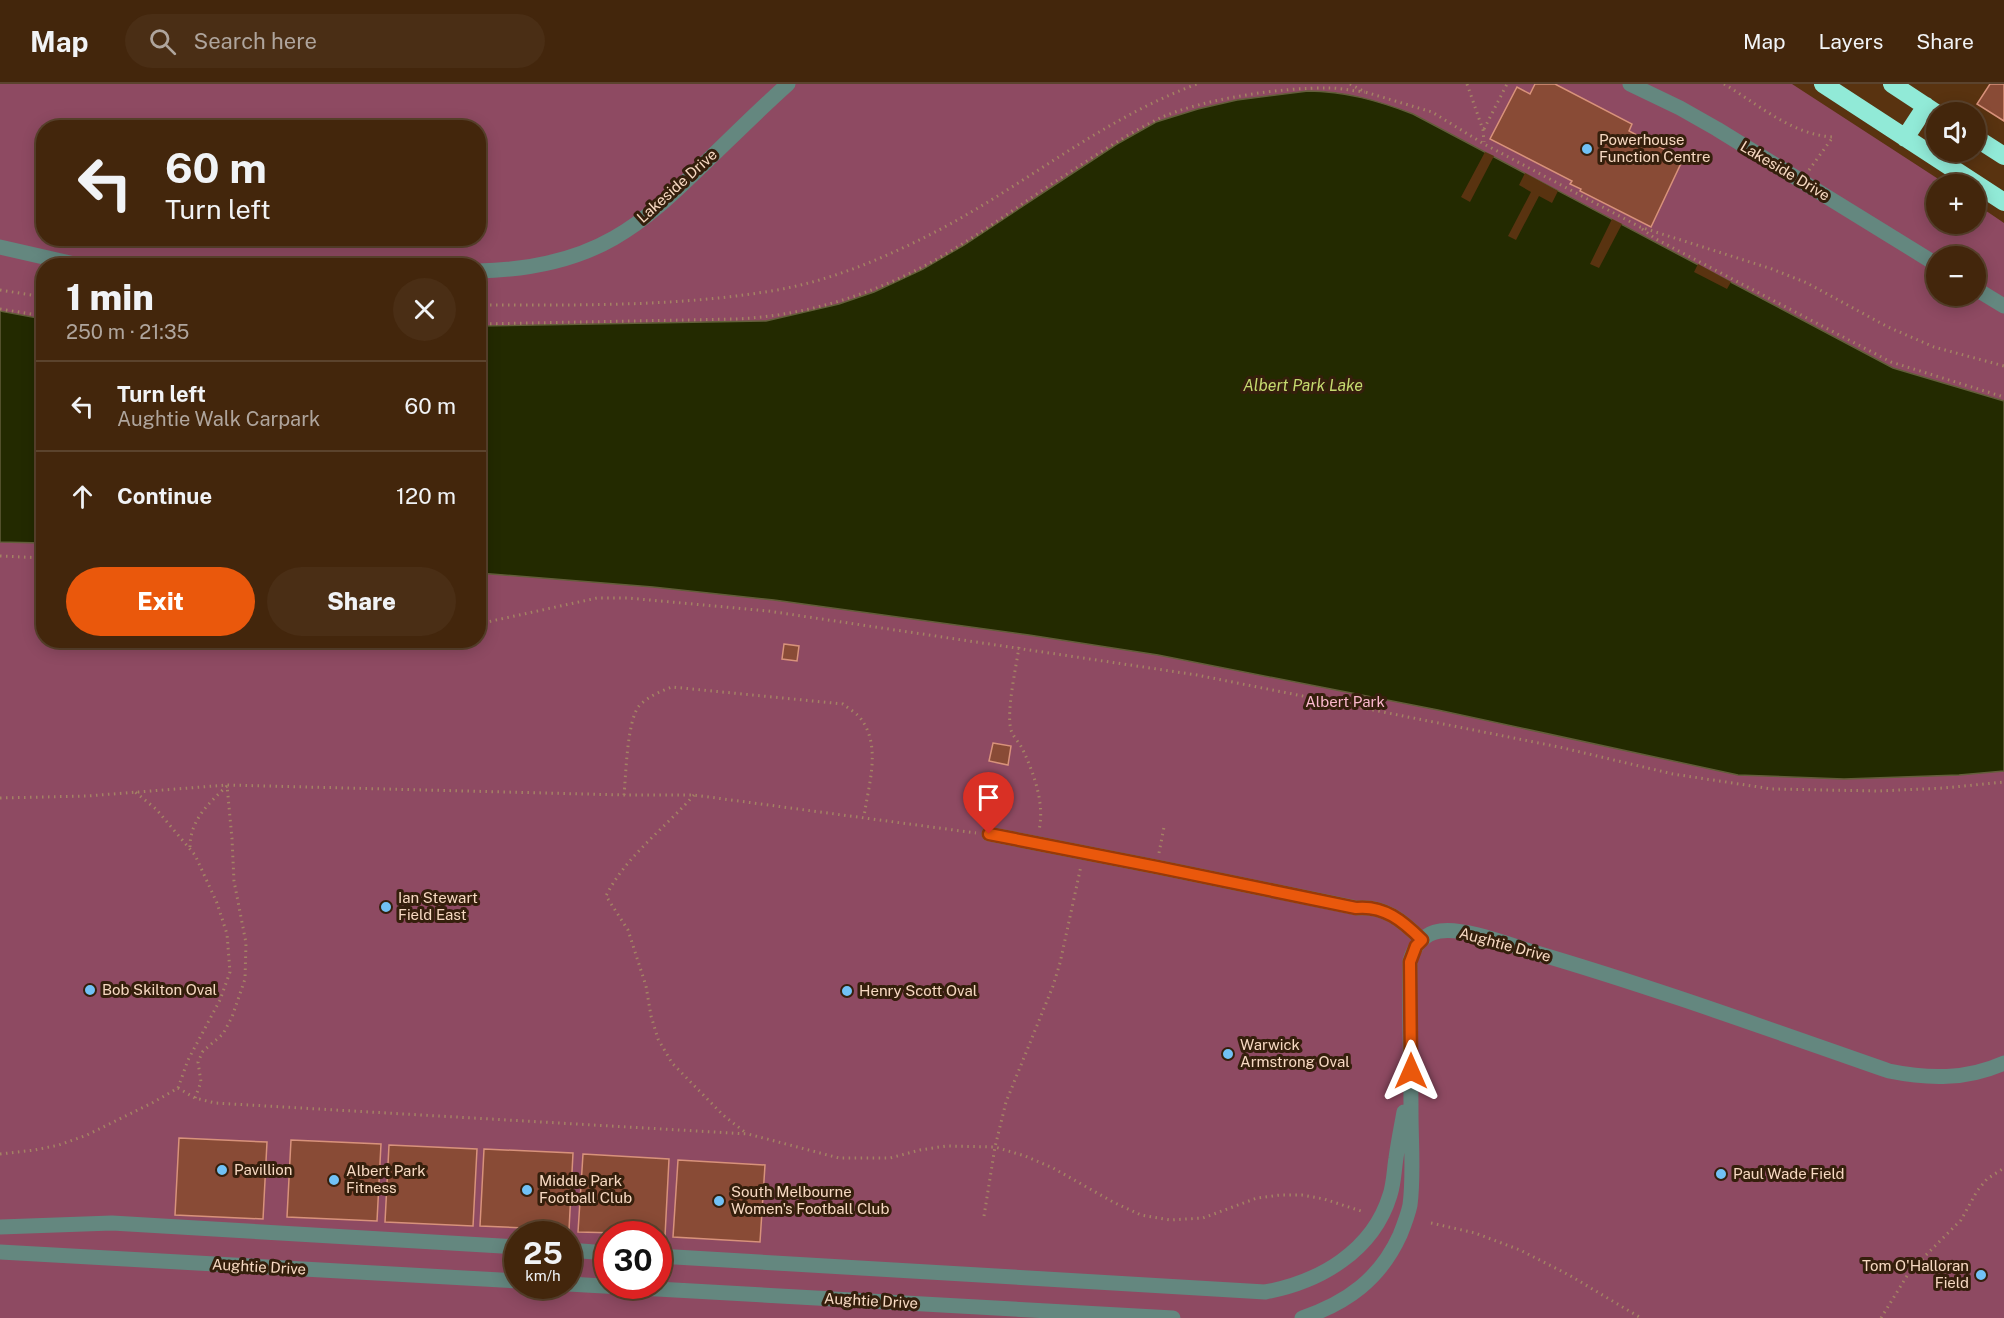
<!DOCTYPE html>
<meta charset="utf-8">
<style>
:root{--surface:#43260c;--page:#4a2e15;--text:#f1f3f6;--muted:#afa59d;--line:#5b432d;--accent:#ea580c}
body{margin:0;font-family:"Public Sans",sans-serif;background:var(--page);color:var(--text);height:100vh;display:flex;flex-direction:column;font-size:22px;white-space:nowrap}
*{box-sizing:border-box;margin:0}
p{font-size:20px;color:var(--muted)}
.icon{flex:none;width:33px;height:33px;fill:none;stroke:currentColor;stroke-width:2;stroke-linecap:round;stroke-linejoin:round}
.map{position:relative;flex:1;overflow:hidden}
.side{position:absolute;left:36px;top:174px;width:450px;height:390px;display:flex;flex-direction:column;background:var(--surface);border-radius:24px;box-shadow:0 3px 15px #0003,0 0 0 2px var(--line)}
.side>*{flex:none}
.banner{position:absolute;left:36px;top:36px;width:450px;height:126px;border-radius:24px;box-shadow:0 3px 15px #0003,0 0 0 2px var(--line);background:#43260c;color:var(--text);overflow:hidden}
.fabs{position:absolute;left:1926px;top:18px;display:grid;gap:12px}
.fabs a{display:grid;place-items:center;width:60px;height:60px;border-radius:50%;background:var(--surface);box-shadow:0 3px 15px #0003,0 0 0 2px var(--line);font-size:30px}
.speed{position:absolute;left:504px;top:1137px;display:flex;gap:12px;font-size:30px;font-weight:700;text-align:center}
.speed>*{display:grid;place-content:center;width:78px;height:78px;border-radius:50%;background:var(--surface);box-shadow:0 3px 15px #0003,0 0 0 2px var(--line);line-height:1}
.speed small{font-size:15px;font-weight:400}
.speed .limit{border:9px solid #d22;background:#fff;color:#111}
.pin{position:absolute;display:grid;place-items:center;width:51px;height:51px;color:#fff;margin:-62px -26px;border-radius:50% 50% 50% 0;rotate:-45deg;box-shadow:0 0 6px #0007}
.pin .icon{rotate:45deg}
.me{position:absolute;width:66px;margin:-33px;rotate:0deg;stroke-linejoin:round;filter:drop-shadow(0 0 4px #0008)}
.turn{display:flex;align-items:center;gap:21px;height:126px;padding:0 30px;font-size:27px}
.turn .icon{width:78px;height:78px;stroke-width:2.5}
.turn b{display:block;font-size:42px;line-height:51px}
.round{display:grid;place-items:center;flex:none;width:63px;height:63px;border-radius:32px;background:var(--page)}
.headline{display:flex;align-items:center;justify-content:space-between;height:102px;padding:0 30px}
h1{font-size:36px;font-weight:800;line-height:45px}
.primary-button{display:flex;gap:12px;margin-top:auto;padding:12px 30px}
.primary-button a{flex:1;height:69px;border-radius:36px;background:var(--accent);color:#fff;font-size:24px;font-weight:800;line-height:69px;text-align:center}
.primary-button a+a{background:var(--page);color:var(--text)}
ul{padding:0;list-style:none}
li{display:flex;align-items:center;gap:18px;height:90px;padding:0 30px;border-top:2px solid var(--line)}
li div{flex:1}
li b{display:block;font-size:22px}
li em{font-style:normal}
header{display:flex;align-items:center;gap:36px;box-sizing:border-box;height:84px;padding:0 30px;background:var(--surface);border-bottom:2px solid var(--line)}
header strong{font-size:28px}
nav{display:flex;gap:33px;margin-inline-start:auto;font-size:21px}
.search{width:420px;height:54px;background:var(--page);display:flex;align-items:center;gap:15px;box-sizing:border-box;padding:0 21px;border-radius:33px;color:var(--muted);font-size:22px}
.map>svg:first-child{display:block}
.green{fill:#8e4a62;fill-rule:evenodd}
.water{fill:#232a00;stroke:#635e3a;stroke-width:1.5}
.pier{fill:#593310}
.building{fill:#894b36;stroke:#d8927b;stroke-width:1.5}
.lines{fill:none;stroke-linecap:round;stroke-linejoin:round}
.path{stroke:#a48264;stroke-width:3;stroke-dasharray:1.5 4.5;stroke-linecap:butt}
.minor{stroke:#64877f;stroke-width:15}
.highway{stroke:#91ead7;stroke-width:18}
.route-casing{stroke:#983908;stroke-width:15}
.route{stroke:#ea580c;stroke-width:10}
.poi-dot{fill:#71c1f5;stroke:#351f0c;stroke-width:2}
.labels{text-anchor:middle;stroke-width:6;stroke-linejoin:round;paint-order:stroke}
.poi-label{font-size:15px;fill:#f7d9c2;stroke:#351f0c;text-anchor:start}
.street-label{font-size:15px;fill:#f7d9c2;stroke:#351f0c}
.park-label{font-size:15px;fill:#fbb8cd;stroke:#351f0c}
.water-label{font-size:16px;font-style:italic;fill:#c5da6f;stroke:#351f0c}
</style>
<header>
<strong>Map</strong>
<div class="search"><svg class="icon" aria-label="search" viewBox="0 0 24 24"><circle cx="10" cy="10" r="6"/><path d="M15 15l6 6"/></svg>Search here</div>
<nav><a>Map</a><a>Layers</a><a>Share</a></nav>
</header>
<div class="map">
<svg width="2004" height="1234" viewBox="0 0 2004 1234">
<rect width="100%" height="100%" fill="#593310"/>
<path class="green" d="M0 0H1792L1946 100H1936V140H1976V120L2004 139V1234H0ZM44 44H478V154H44ZM1936 172H1976V212H1936ZM44 182H478V556H44ZM518 1150H568V1202H518ZM608 1150H658V1202H608Z"/>
<path class="water" d="M1308 7C1345 7 1379 17 1413 30L1893 284 2004 317V687L1959 691 1844 695 1738 691 1438 626 1158 571 1029 551 774 516 653 503 479 489 478 242 766 237 839 220 874 208 923 185 964 161 1117 60 1156 38 1198 25 1237 16Z
M0 227 43 235V459L0 458Z"/>
<path class="pier" d="M1485 68 1494 72 1470 118 1461 113Z
M1525 89 1558 107 1552 119 1539 112 1516 156 1508 152 1531 108 1519 101Z
M1612 135 1622 140 1599 184 1590 180Z
M1698 180 1731 198 1727 205 1694 188Z"/>
<path class="building" d="M1535 0H1555L1632 40 1629 47 1683 75 1651 143 1580 107 1581 105 1570 100 1572 97 1490 55 1517 3 1530 10Z
M1990 0H2004V37L1977 20Z
M784 560 799 562 797 577 782 575Z
M993 659 1011 662 1008 681 989 677Z
M179 1054 267 1058 263 1135 175 1131Z
M291 1056 381 1060 377 1137 287 1133Z
M389 1061 477 1065 473 1142 385 1138Z
M484 1065 573 1069 569 1146 480 1142Z
M583 1070 669 1075 665 1152H658V1150L578 1148Z
M678 1076 765 1081 760 1158 673 1153Z"/>
<g class="lines">
<path class="path" d="M1350 0 1365 8 1432 28 1484 60 1640 143 1772 185 1807 199 1888 243 1934 263 2004 282
M1467 0 1483 46 1484 58
M1724 0C1758 20 1792 51 1833 53
M1484 45 1507 0
M1809 86 1833 53
M1642 145 1656 155 1891 278 2004 313
M0 206 44 213
M478 221C578 221 678 223 777 206 833 196 887 173 937 147 1027 100 1100 36 1197 0
M0 225 44 232
M478 240 735 235C806 232 875 210 937 175 983 149 1026 116 1070 88 1099 69 1129 49 1160 34 1202 15 1283 3 1329 4 1341 4 1353 7 1365 8
M0 472 44 474
M478 540 597 514H628L768 527 1197 591 1559 663 1673 690 1772 705 1879 707 1944 704 2004 698
M1019 563C1016 584 1006 628 1011 646 1013 653 1020 659 1023 666 1034 690 1045 720 1039 746
M624 711C626 691 627 637 639 622 647 613 661 607 672 603L843 620C849 625 857 629 861 635 882 663 868 702 864 733
M694 711C665 744 625 773 606 812L628 846 646 902 651 932 658 955 672 979 723 1031 746 1049
M0 714 87 712 227 701 624 711H694L976 749
M190 763C190 736 209 719 227 702
M1159 769 1164 743
M178 1004 195 1014 215 1019 748 1050 839 1074H890L920 1066 946 1062 995 1063 1025 1072 1053 1084 1113 1118 1141 1131 1170 1136 1203 1134 1257 1114 1280 1111H1302L1324 1115 1361 1127
M195 1014 201 998 198 978 203 967 223 950 232 933 245 895 246 859 234 797 232 755 227 701
M0 1070 35 1066 59 1061 87 1051 152 1019 178 1004 188 976 220 916 230 888 227 850 217 819 195 771 156 725 135 708
M984 1132 995 1063 1006 1018 1053 902 1060 879 1081 782
M1431 1139 1475 1149 1520 1166 1569 1191 1641 1234
M1881 1234 1910 1187 1961 1136 1977 1107 1987 1095 2004 1084"/>
<path class="minor" d="M1630 0 1680 24 1717 45 1936 180
M0 163 83 182
M478 187C525 186 574 177 614 154 649 134 677 106 706 78 733 52 760 25 788 0
M1976 205 2004 222
M989 750 1157 783 1357 824C1384 821 1403 837 1422 856
M0 1143 112 1139 518 1163
M568 1166 608 1169
M0 1168 518 1197
M658 1172 1265 1208C1320 1198 1373 1167 1390 1111 1394 1099 1394 1086 1396 1074 1398 1059 1401 1044 1404 1028
M568 1200 1173 1234
M1302 1234C1347 1219 1380 1195 1400 1151 1404 1141 1408 1131 1410 1121 1414 1091 1411 1059 1411 1029 1411 978 1409 928 1410 877 1414 862 1424 849 1440 847 1464 843 1510 861 1533 868 1653 903 1771 946 1889 987 1928 995 1966 996 2004 979"/>
<path class="highway" d="M1823 0 2004 118
M1892 0 1936 29
M1905 54 1926 22
M1976 54 2004 72"/>
</g>
<g class="lines">
<defs>
<path id="route" d="M989 750 1157 783 1356 824C1384 821 1403 837 1422 856L1416 862 1410 878 1411 987"/>
</defs>
<use href="#route" class="route-casing"/>
<use href="#route" class="route"/>
</g>
<g class="poi-dot">
<circle cx="1587" cy="65" r="6"/>
<circle cx="386" cy="823" r="6"/>
<circle cx="90" cy="906" r="6"/>
<circle cx="847" cy="907" r="6"/>
<circle cx="1228" cy="970" r="6"/>
<circle cx="222" cy="1086" r="6"/>
<circle cx="1721" cy="1090" r="6"/>
<circle cx="334" cy="1096" r="6"/>
<circle cx="527" cy="1106" r="6"/>
<circle cx="719" cy="1117" r="6"/>
<circle cx="1981" cy="1191" r="6"/>
</g>
<g class="labels">
<g class="poi-label">
<text x="1599" y="61">Powerhouse<tspan x="1599" dy="17">Function Centre</tspan></text>
<text x="398" y="819">Ian Stewart<tspan x="398" dy="17">Field East</tspan></text>
<text x="102" y="911">Bob Skilton Oval</text>
<text x="859" y="912">Henry Scott Oval</text>
<text x="1240" y="966">Warwick<tspan x="1240" dy="17">Armstrong Oval</tspan></text>
<text x="234" y="1091">Pavillion</text>
<text x="346" y="1092">Albert Park<tspan x="346" dy="17">Fitness</tspan></text>
<text x="1733" y="1095">Paul Wade Field</text>
<text x="539" y="1102">Middle Park<tspan x="539" dy="17">Football Club</tspan></text>
<text x="731" y="1113">South Melbourne<tspan x="731" dy="17">Women's Football Club</tspan></text>
<text x="1969" y="1187" text-anchor="end">Tom O'Halloran<tspan x="1969" dy="17">Field</tspan></text>
</g>
<g class="street-label">
<text transform="translate(1785 87) rotate(31)" y="5">Lakeside Drive</text>
<text transform="translate(677 102) rotate(-42)" y="5">Lakeside Drive</text>
<text transform="translate(1505 861) rotate(15)" y="5">Aughtie Drive</text>
<text transform="translate(259 1183) rotate(3)" y="5">Aughtie Drive</text>
<text transform="translate(871 1217) rotate(3)" y="5">Aughtie Drive</text>
</g>
<g class="park-label">
<text x="1345" y="623">Albert Park</text>
</g>
<g class="water-label">
<text x="1303" y="307">Albert Park Lake</text>
</g>
</g>
</svg>
<div class="fabs">
<a><svg class="icon" aria-label="sound" viewBox="0 0 24 24"><path d="M4 9h4l5-4v14l-5-4H4zM17 9q2 3 0 6"/></svg></a>
<a>+</a>
<a>−</a>
</div>
<div class="speed"><div>25<small>km/h</small></div><div class="limit">30</div></div>
<div class="pin" style="left:989px;top:750px;background:#d93025"><svg class="icon" aria-label="arrive" viewBox="0 0 24 24"><path d="M6 21V4h12l-3 4 3 4H6"/></svg></div>
<svg class="me" style="left:1411px;top:987px" viewBox="-20 -20 40 40"><path d="M0-17L14 15 0 8-14 15z" fill="#ea580c" stroke="#fff" stroke-width="4"/></svg>
<div class="banner">
<div class="turn"><svg class="icon" aria-label="left" viewBox="0 0 24 24"><path d="M17 20v-9H6M10 6l-5 5 5 5"/></svg><div><b>60 m</b>Turn left</div></div>
</div>
<section class="side">
<div class="headline"><div><h1>1 min</h1><p>250 m · 21:35</p></div><a class="round"><svg class="icon" aria-label="close" viewBox="0 0 24 24"><path d="M6 6l12 12M18 6L6 18"/></svg></a></div>
<ul>
<li><svg class="icon" aria-label="left" viewBox="0 0 24 24"><path d="M17 20v-9H6M10 6l-5 5 5 5"/></svg><div><b>Turn left</b><p>Aughtie Walk Carpark</p></div><em>60 m</em></li>
<li><svg class="icon" aria-label="ahead" viewBox="0 0 24 24"><path d="M12 20V5M6 11l6-6 6 6"/></svg><div><b>Continue</b></div><em>120 m</em></li>
</ul>
<div class="primary-button"><a>Exit</a><a>Share</a></div>
</section>
</div>
